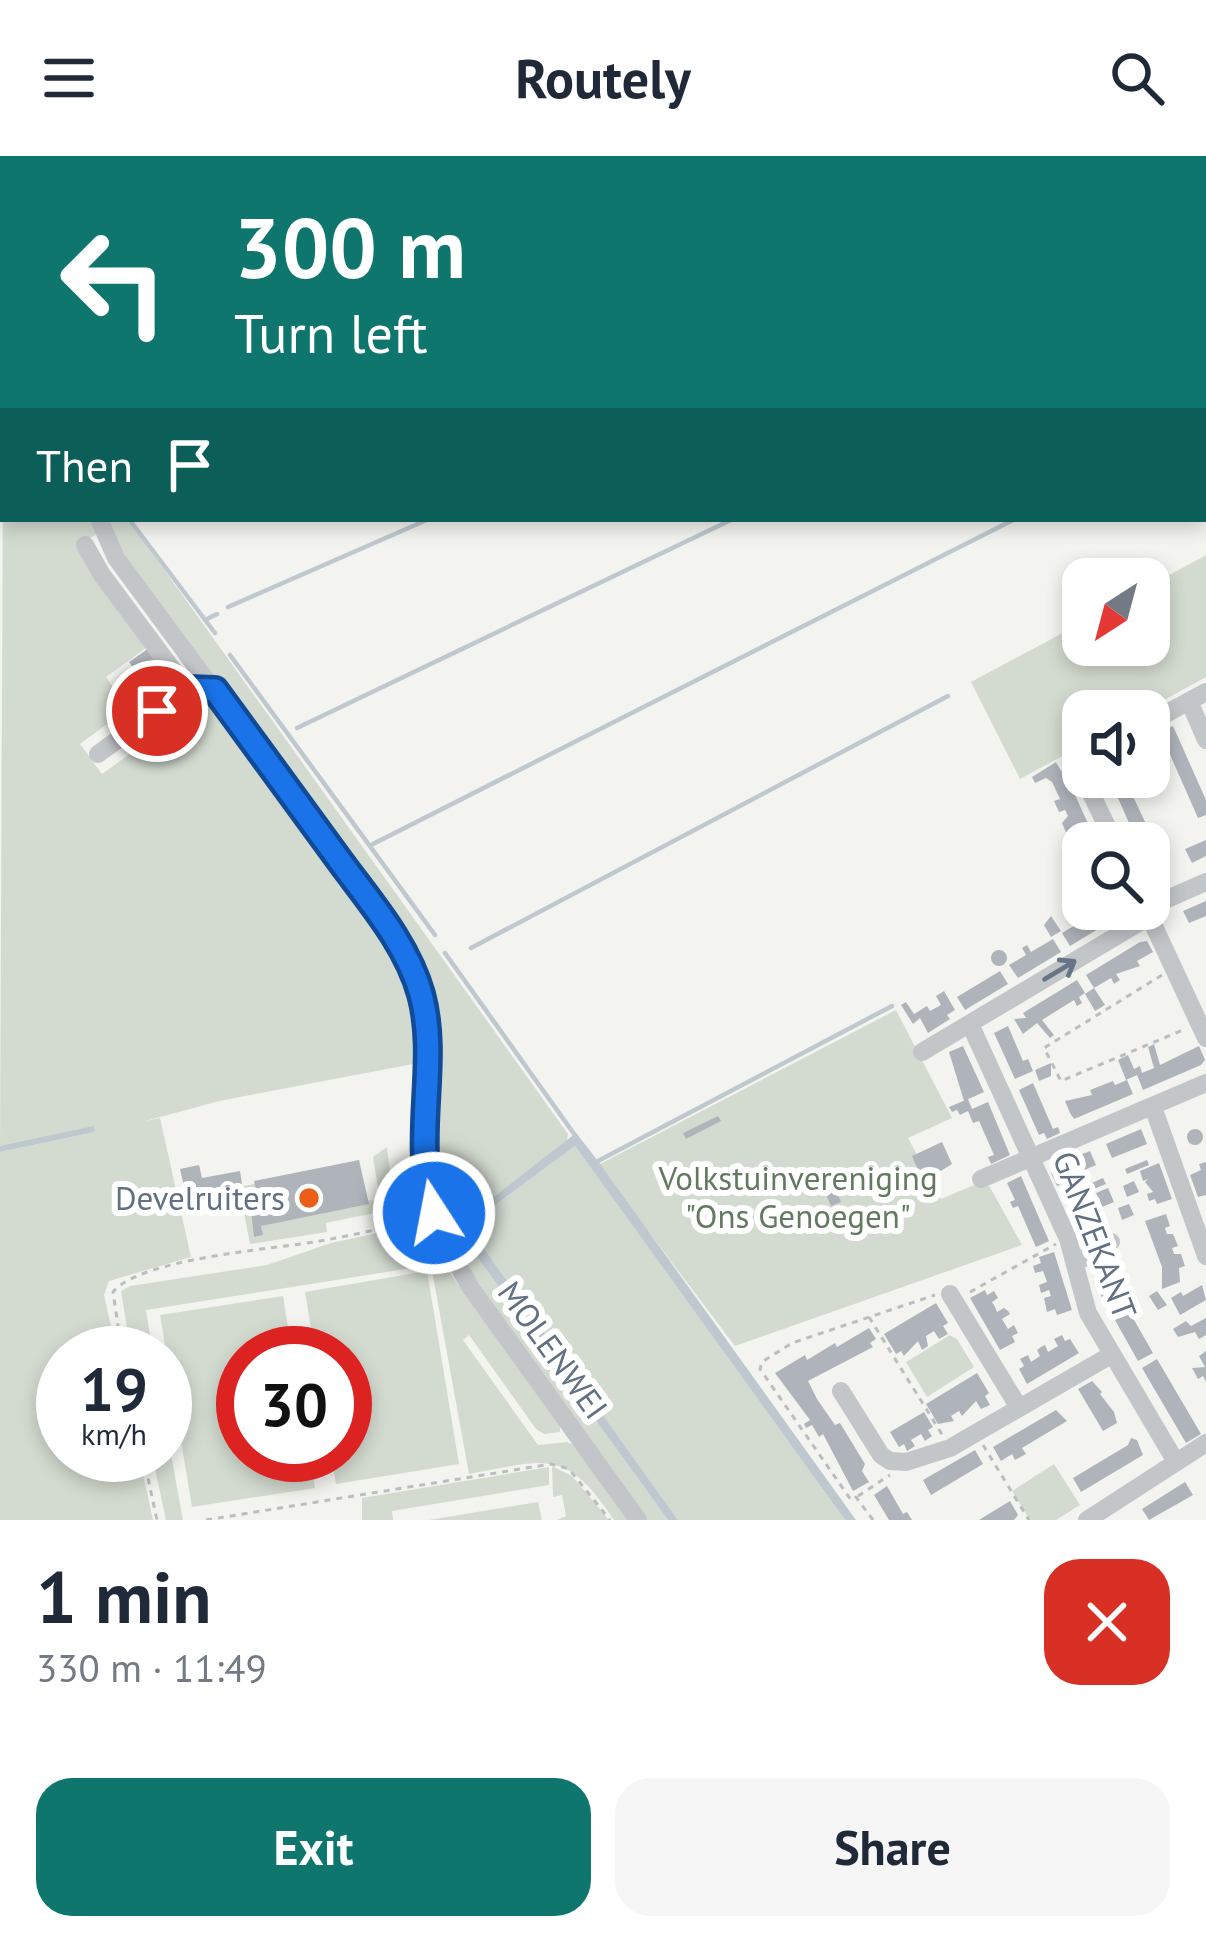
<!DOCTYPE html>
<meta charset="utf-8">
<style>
:root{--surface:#fff;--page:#f6f6f7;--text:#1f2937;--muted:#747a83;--accent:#0f766e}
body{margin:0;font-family:"PT Sans",sans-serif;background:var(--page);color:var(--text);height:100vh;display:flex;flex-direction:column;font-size:45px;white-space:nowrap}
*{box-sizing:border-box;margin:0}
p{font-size:39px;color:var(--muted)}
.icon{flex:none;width:66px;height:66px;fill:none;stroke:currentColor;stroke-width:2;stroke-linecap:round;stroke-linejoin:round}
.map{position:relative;height:1364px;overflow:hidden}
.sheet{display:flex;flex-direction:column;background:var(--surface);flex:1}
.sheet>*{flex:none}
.guide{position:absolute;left:0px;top:0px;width:1206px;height:366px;box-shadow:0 6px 18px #0003;background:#0f766e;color:#fff;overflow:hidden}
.needle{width:78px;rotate:216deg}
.fabs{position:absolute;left:1062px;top:402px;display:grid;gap:24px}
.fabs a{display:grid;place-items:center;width:108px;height:108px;border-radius:24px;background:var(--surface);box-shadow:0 6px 18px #0003;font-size:60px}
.speed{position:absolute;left:36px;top:1170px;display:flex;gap:24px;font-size:60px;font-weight:700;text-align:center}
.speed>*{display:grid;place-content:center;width:156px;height:156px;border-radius:50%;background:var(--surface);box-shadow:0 6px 18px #0003;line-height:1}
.speed small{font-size:30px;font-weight:400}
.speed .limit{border:18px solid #d22;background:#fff;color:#111}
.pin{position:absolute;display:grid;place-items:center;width:102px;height:102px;color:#fff;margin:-51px;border:6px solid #fff;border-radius:50%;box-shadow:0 3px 12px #0007}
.me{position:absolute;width:132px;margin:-66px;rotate:349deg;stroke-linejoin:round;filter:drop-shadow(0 0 9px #0008)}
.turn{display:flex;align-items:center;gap:42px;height:252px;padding:0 36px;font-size:54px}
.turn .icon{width:156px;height:156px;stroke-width:2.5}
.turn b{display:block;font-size:84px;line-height:102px}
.then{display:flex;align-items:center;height:114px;padding:0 36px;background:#0003;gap:24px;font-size:45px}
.round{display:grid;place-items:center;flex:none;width:126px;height:126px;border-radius:36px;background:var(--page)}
.overview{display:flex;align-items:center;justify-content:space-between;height:204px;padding:0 36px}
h1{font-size:72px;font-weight:700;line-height:90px}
.cta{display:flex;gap:24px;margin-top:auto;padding:24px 36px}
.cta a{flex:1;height:138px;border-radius:36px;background:var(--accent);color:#fff;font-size:48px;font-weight:700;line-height:138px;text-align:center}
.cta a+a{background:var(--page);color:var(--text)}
header{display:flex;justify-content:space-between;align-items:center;height:156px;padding:0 36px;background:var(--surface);font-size:54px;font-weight:700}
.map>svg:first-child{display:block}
.green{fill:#d3dbd0}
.water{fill:#bec8ce}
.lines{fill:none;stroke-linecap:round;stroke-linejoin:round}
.stream{stroke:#bec8ce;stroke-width:4.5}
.building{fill:#aeb4ba}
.path{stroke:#bcbdc0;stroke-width:3;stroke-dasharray:6 6;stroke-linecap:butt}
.minor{stroke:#c3c6c9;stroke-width:18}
.rail-casing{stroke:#a2a7ae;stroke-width:9}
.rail{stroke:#fff;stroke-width:4.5;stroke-dasharray:14;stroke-linecap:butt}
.oneway{stroke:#667486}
.route-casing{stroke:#114b97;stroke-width:30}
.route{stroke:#1a73e8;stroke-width:21}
.poi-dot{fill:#eb5e18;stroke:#fff;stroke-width:4.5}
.labels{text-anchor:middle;stroke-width:12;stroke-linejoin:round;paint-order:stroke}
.park-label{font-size:33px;fill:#637960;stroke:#fff}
.poi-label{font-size:33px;fill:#617082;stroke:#fff;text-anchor:end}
.street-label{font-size:33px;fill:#617082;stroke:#fff}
</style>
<header><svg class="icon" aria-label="menu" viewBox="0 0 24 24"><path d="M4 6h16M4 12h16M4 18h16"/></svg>Routely<svg class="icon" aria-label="search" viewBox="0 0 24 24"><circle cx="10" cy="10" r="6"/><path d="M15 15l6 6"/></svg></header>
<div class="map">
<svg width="1206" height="1364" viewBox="0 0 1206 1364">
<rect width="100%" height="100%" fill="#f3f4ef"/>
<path class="green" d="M187 0H974L180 3Z
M3 317V363H93L98 378 78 387 150 489 106 521 128 553 80 588 102 618 200 547 215 542 394 805 413 859V908L219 945 142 966 160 962 191 1101 109 1125 104 1139 117 1197H63V1299H139L153 1364H0V996L90 977 0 990Z
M105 363H128L568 978 567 985 469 1060 459 1076 668 1364H644L453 1090 432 1025 428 842 415 803 398 773 112 387Z
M1206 399V521L1144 555H1083V589L1020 623 971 526 1083 466V489H1149V430Z
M896 854 952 962 908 982 941 1043 986 1024 1022 1089 735 1190 598 1009Z
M575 990 845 1364H678L470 1073 476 1063Z
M387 991 394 1053 326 1067 327 1076 250 1088 239 1031 353 1008 362 1045 380 1044 373 1001Z
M424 1067 448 1114 560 1271V1276L544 1278 536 1273 469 1179 463 1184 538 1289 567 1286 574 1289 627 1364H614C565 1291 547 1304 469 1318L431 1109 146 1154 153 1197H131L121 1135 130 1130 267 1109 331 1087Z
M427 1115 459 1308 336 1328 331 1299H345V1197H315L305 1136Z
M283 1140 292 1197H243V1299H309L315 1332 192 1351 160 1159Z
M950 1179 957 1183 974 1211 927 1241 906 1206Z
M165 1265 182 1359 183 1364H166L152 1299H165Z
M1054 1308 1080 1349 1056 1364H1030L1012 1335Z
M552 1310 572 1320 609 1364H557L566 1360 562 1339 553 1341Z
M549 1311V1329L392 1355 393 1364H362V1342Z
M538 1346 542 1364H429Z"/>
<path class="water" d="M94 970 95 975 90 977 0 996V990Z
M576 977 595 1001 856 1364H845L575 990 476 1063 470 1073 678 1364H668L459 1076 469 1060Z"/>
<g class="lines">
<path class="stream" d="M971 3 979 0
M1203 22 1206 20
M1203 139 1206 138
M1203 268 1206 266
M129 363 215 477
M228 451 429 363
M205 464 217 458
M230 499 435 779
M297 572 733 363
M373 688 1015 363
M471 792 948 540
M445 797 577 982
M598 1005 892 850"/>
</g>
<path class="building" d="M149 492 170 522 150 536 143 526 138 530 135 524 140 521 129 506Z
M1173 570 1206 644V659L1198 662 1160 576Z
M1056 606 1061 615 1063 613 1097 687H1080L1078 681H1068L1062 667 1068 660 1065 654 1059 656 1054 645 1060 643 1052 626 1046 622 1035 627 1032 621Z
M1130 634 1170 719 1156 725 1149 710V687H1138L1117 640Z
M1206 684V700L1192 707 1185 693Z
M1206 745V760L1189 767 1183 755Z
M1102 753H1107L1113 764 1070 790 1062 777Z
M1051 760 1061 775 1051 781 1044 769Z
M1053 783 1061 796 1018 822 1009 809 1026 799 1022 792 1027 789 1031 796Z
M1147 785 1153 796 1137 805 1140 810 1116 818 1120 824 1114 828 1111 822 1094 832 1105 849 1095 855 1085 838 1094 832 1086 819 1140 786Z
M991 802a8 8 0 1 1 16 0a8 8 0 1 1-16 0Z
M1000 815 1008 828 965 854 957 841Z
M1077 824 1085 837 1079 841 1082 847 1077 850 1074 844 1042 864 1054 879 1050 882 1037 867 1023 878 1014 863 1026 862 1023 857Z
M944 835 955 854 947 859 950 863 928 877 920 862 913 868 901 849 906 846 914 858 927 850 930 855 941 849 936 840Z
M1008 870 1023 905 1028 903 1033 915 1015 923 994 877Z
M1154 888 1160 909 1199 890 1205 904 1201 909 1143 934 1137 919 1126 924 1118 904 1128 899 1134 913 1140 910 1142 917 1154 912 1148 891Z
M963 890 984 936 964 945 949 896Z
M1051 907V920L1039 925 1035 914Z
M1127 924 1133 938 1074 963 1070 957 1065 945 1092 939 1090 934 1113 925 1115 929Z
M1033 927 1053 973 1058 971 1060 977 1047 983 1044 977 1039 979 1019 934Z
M968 943 972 953 988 946 1010 999 991 1008 988 1001 994 999 979 965 973 967 968 955 960 959 957 954 952 956 949 951Z
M718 960 721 965 686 983 683 977Z
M1187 981a8 8 0 1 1 16 0a8 8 0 1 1-16 0Z
M1141 973 1147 988 1112 1002 1106 988Z
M942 986 952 1008 923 1026 912 1000Z
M1090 995 1096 1009 1061 1024 1063 1028 1057 1030 1051 1017 1057 1014 1055 1009Z
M359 1004 369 1048 261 1070 263 1079 254 1081 249 1035 256 1034 254 1025Z
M1147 1004 1149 1009 1127 1018 1125 1013Z
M1206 1006V1039L1198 1041 1190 1019 1201 1014 1199 1008Z
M1159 1007 1172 1043 1157 1048 1155 1043 1149 1045 1147 1038 1153 1036 1145 1026 1148 1023 1143 1025 1140 1015Z
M199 1009 202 1022 240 1015 242 1028 186 1039 180 1013Z
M1021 1020 1049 1085 1036 1091 1018 1050 1013 1052 1010 1046 1015 1044 1007 1027Z
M1103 1022 1106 1028 1077 1040 1074 1035Z
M1134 1025 1139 1036 1127 1041 1123 1030Z
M1108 1032 1114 1046 1102 1051 1096 1037Z
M836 1034 841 1046 831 1050 826 1038Z
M1083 1039 1088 1051 1092 1049 1098 1074 1084 1081 1068 1046Z
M1129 1048 1134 1059 1122 1064 1118 1052Z
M1166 1058 1170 1070 1165 1072 1167 1078H1173L1178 1090 1172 1092 1174 1098H1181L1185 1110 1179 1112 1180 1126 1162 1133V1111L1145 1065Z
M1054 1096 1072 1154 1057 1159 1055 1153 1047 1156 1044 1142 1051 1140 1049 1134 1041 1137 1039 1129 1047 1126 1043 1115 1035 1117 1033 1110 1041 1107 1039 1101Z
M1117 1111 1128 1130 1118 1136 1153 1197 1138 1205 1093 1125Z
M1202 1129 1206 1144 1180 1159 1171 1142 1181 1136 1183 1140Z
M985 1134 987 1139 994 1135 998 1142 992 1146 995 1151 997 1156 1004 1152 1008 1155 1010 1158 1002 1163 1008 1173 1014 1169 1018 1177 1012 1180 1015 1186 1000 1194 970 1142Z
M1157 1135 1167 1149 1158 1154 1149 1140Z
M936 1147 948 1167 943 1170 948 1178 939 1183 934 1175 926 1180 928 1190 922 1194 918 1185 904 1200 901 1195 896 1198 884 1178Z
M1206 1162V1179L1199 1183 1195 1176 1178 1181 1173 1173 1186 1165 1191 1170Z
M869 1172 876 1183 870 1187 873 1191 808 1225 817 1243 835 1269 840 1267 865 1308 862 1315 869 1326 853 1335 823 1278 819 1281 812 1269 806 1272 804 1268 810 1264 775 1217 805 1199 807 1204 835 1187 837 1191Z
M1062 1179 1065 1185 1070 1183 1079 1197 1027 1228 1019 1213 1024 1210 1020 1203 1028 1199 1031 1206 1040 1200 1037 1194 1041 1191 1045 1189 1048 1196 1058 1190 1054 1183Z
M1206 1195V1226L1203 1220 1198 1223 1192 1212 1205 1211 1199 1200Z
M1157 1203 1201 1278 1186 1287 1142 1212Z
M977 1217 989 1237 985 1240 990 1249 981 1253 976 1245 962 1260 959 1255 951 1260 954 1265 938 1268 926 1248Z
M1092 1225 1102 1236 1100 1238 1114 1256 1117 1267 1103 1275 1078 1233Z
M1056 1254 1067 1265 1022 1292 1026 1298 1015 1304 1012 1298 1001 1305 993 1291Z
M924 1256 933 1271 928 1274 932 1280 925 1285 921 1278 911 1284 915 1290 907 1295 904 1288 899 1291 890 1276Z
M1131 1282 1137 1284 1143 1299 1081 1336 1073 1322 1128 1289Z
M975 1294 983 1308 931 1339 923 1324Z
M1185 1326 1193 1339 1149 1364 1142 1353Z
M887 1330 903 1358 907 1356 912 1364H889L874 1339Z
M1010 1345 1018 1359 1014 1364H979Z"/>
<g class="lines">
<path class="path" d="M45 3 46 0
M77 3 78 0
M1162 819 1044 892 1061 925 1183 874
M970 1136 1056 1088
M869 1161 943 1280
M122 1197 113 1136C141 1102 275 1093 320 1085 353 1079 389 1072 421 1060
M983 1289 1029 1364
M143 1299 157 1364
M858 1340 890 1319
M206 1364 551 1308 569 1313 610 1364
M873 1364 856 1341 851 1344 760 1213 762 1206 792 1187 935 1139"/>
<path class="minor" d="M0 25 3 12
M2 212 3 208
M99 363 116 402 390 773 421 836 427 869 423 998 425 1026 442 1082 471 1132 638 1364
M85 389 102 419 187 533
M1189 545 1206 584
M1149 567 1206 536
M98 598 187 533 199 534
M1083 621 1115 687
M1149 751 1206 726
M1146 753 1206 882
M970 868 1068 1083 1088 1157 1176 1306
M922 896 1150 760
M1153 951 1206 1100
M981 1023 1206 927
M1075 1107 1111 1086
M950 1138 1018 1250
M841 1235 881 1299 890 1305 906 1306 950 1292 1111 1199
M1087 1364 1206 1287"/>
<defs>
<path id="rail" d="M31 3 32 0
M0 90 3 76
M0 141 3 126"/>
</defs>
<use href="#rail" class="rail-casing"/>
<use href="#rail" class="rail"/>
</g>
<defs><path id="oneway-shaft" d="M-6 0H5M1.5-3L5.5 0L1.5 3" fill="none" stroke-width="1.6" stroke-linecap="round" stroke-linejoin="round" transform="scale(3)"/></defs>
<use class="oneway" href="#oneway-shaft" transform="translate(1060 814) rotate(-31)"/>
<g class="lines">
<defs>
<path id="route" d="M157 555 187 533 215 534C257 591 299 648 340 705 370 746 407 788 421 838 440 908 411 981 434 1057"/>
</defs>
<use href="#route" class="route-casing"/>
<use href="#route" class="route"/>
</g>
<circle class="poi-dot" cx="309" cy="1042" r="12"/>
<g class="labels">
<g class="park-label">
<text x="798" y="1034">Volkstuinvereniging<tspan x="798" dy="38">"Ons Genoegen"</tspan></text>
</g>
<g class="poi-label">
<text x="285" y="1054">Develruiters</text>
</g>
<g class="street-label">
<text transform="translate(1095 1079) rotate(69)" y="12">GANZEKANT</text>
<text transform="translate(553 1194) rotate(54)" y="12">MOLENWEI</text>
</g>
</g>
</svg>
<div class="fabs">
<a><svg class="needle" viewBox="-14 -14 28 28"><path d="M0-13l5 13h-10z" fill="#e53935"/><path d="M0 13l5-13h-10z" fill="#747a83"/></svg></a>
<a><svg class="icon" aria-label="sound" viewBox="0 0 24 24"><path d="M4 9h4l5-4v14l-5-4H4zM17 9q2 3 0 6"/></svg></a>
<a><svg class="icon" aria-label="search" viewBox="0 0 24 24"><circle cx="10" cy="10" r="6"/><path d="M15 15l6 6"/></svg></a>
</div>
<div class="speed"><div>19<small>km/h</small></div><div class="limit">30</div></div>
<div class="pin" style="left:157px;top:555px;background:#d93025"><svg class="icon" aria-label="arrive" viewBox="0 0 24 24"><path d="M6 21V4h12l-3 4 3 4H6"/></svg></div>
<svg class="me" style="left:434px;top:1057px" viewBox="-20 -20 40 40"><circle r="17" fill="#1a73e8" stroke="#fff" stroke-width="3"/><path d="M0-11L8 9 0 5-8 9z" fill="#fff"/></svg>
<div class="guide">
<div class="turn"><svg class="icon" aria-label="left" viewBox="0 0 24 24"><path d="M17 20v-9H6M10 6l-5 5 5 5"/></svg><div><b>300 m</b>Turn left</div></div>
<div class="then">Then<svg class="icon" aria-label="arrive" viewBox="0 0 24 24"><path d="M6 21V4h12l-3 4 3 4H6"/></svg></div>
</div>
</div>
<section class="sheet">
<div class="overview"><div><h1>1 min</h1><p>330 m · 11:49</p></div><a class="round" style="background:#d93025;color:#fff"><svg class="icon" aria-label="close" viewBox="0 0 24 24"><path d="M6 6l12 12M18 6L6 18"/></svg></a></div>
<div class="cta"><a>Exit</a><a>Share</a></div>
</section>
